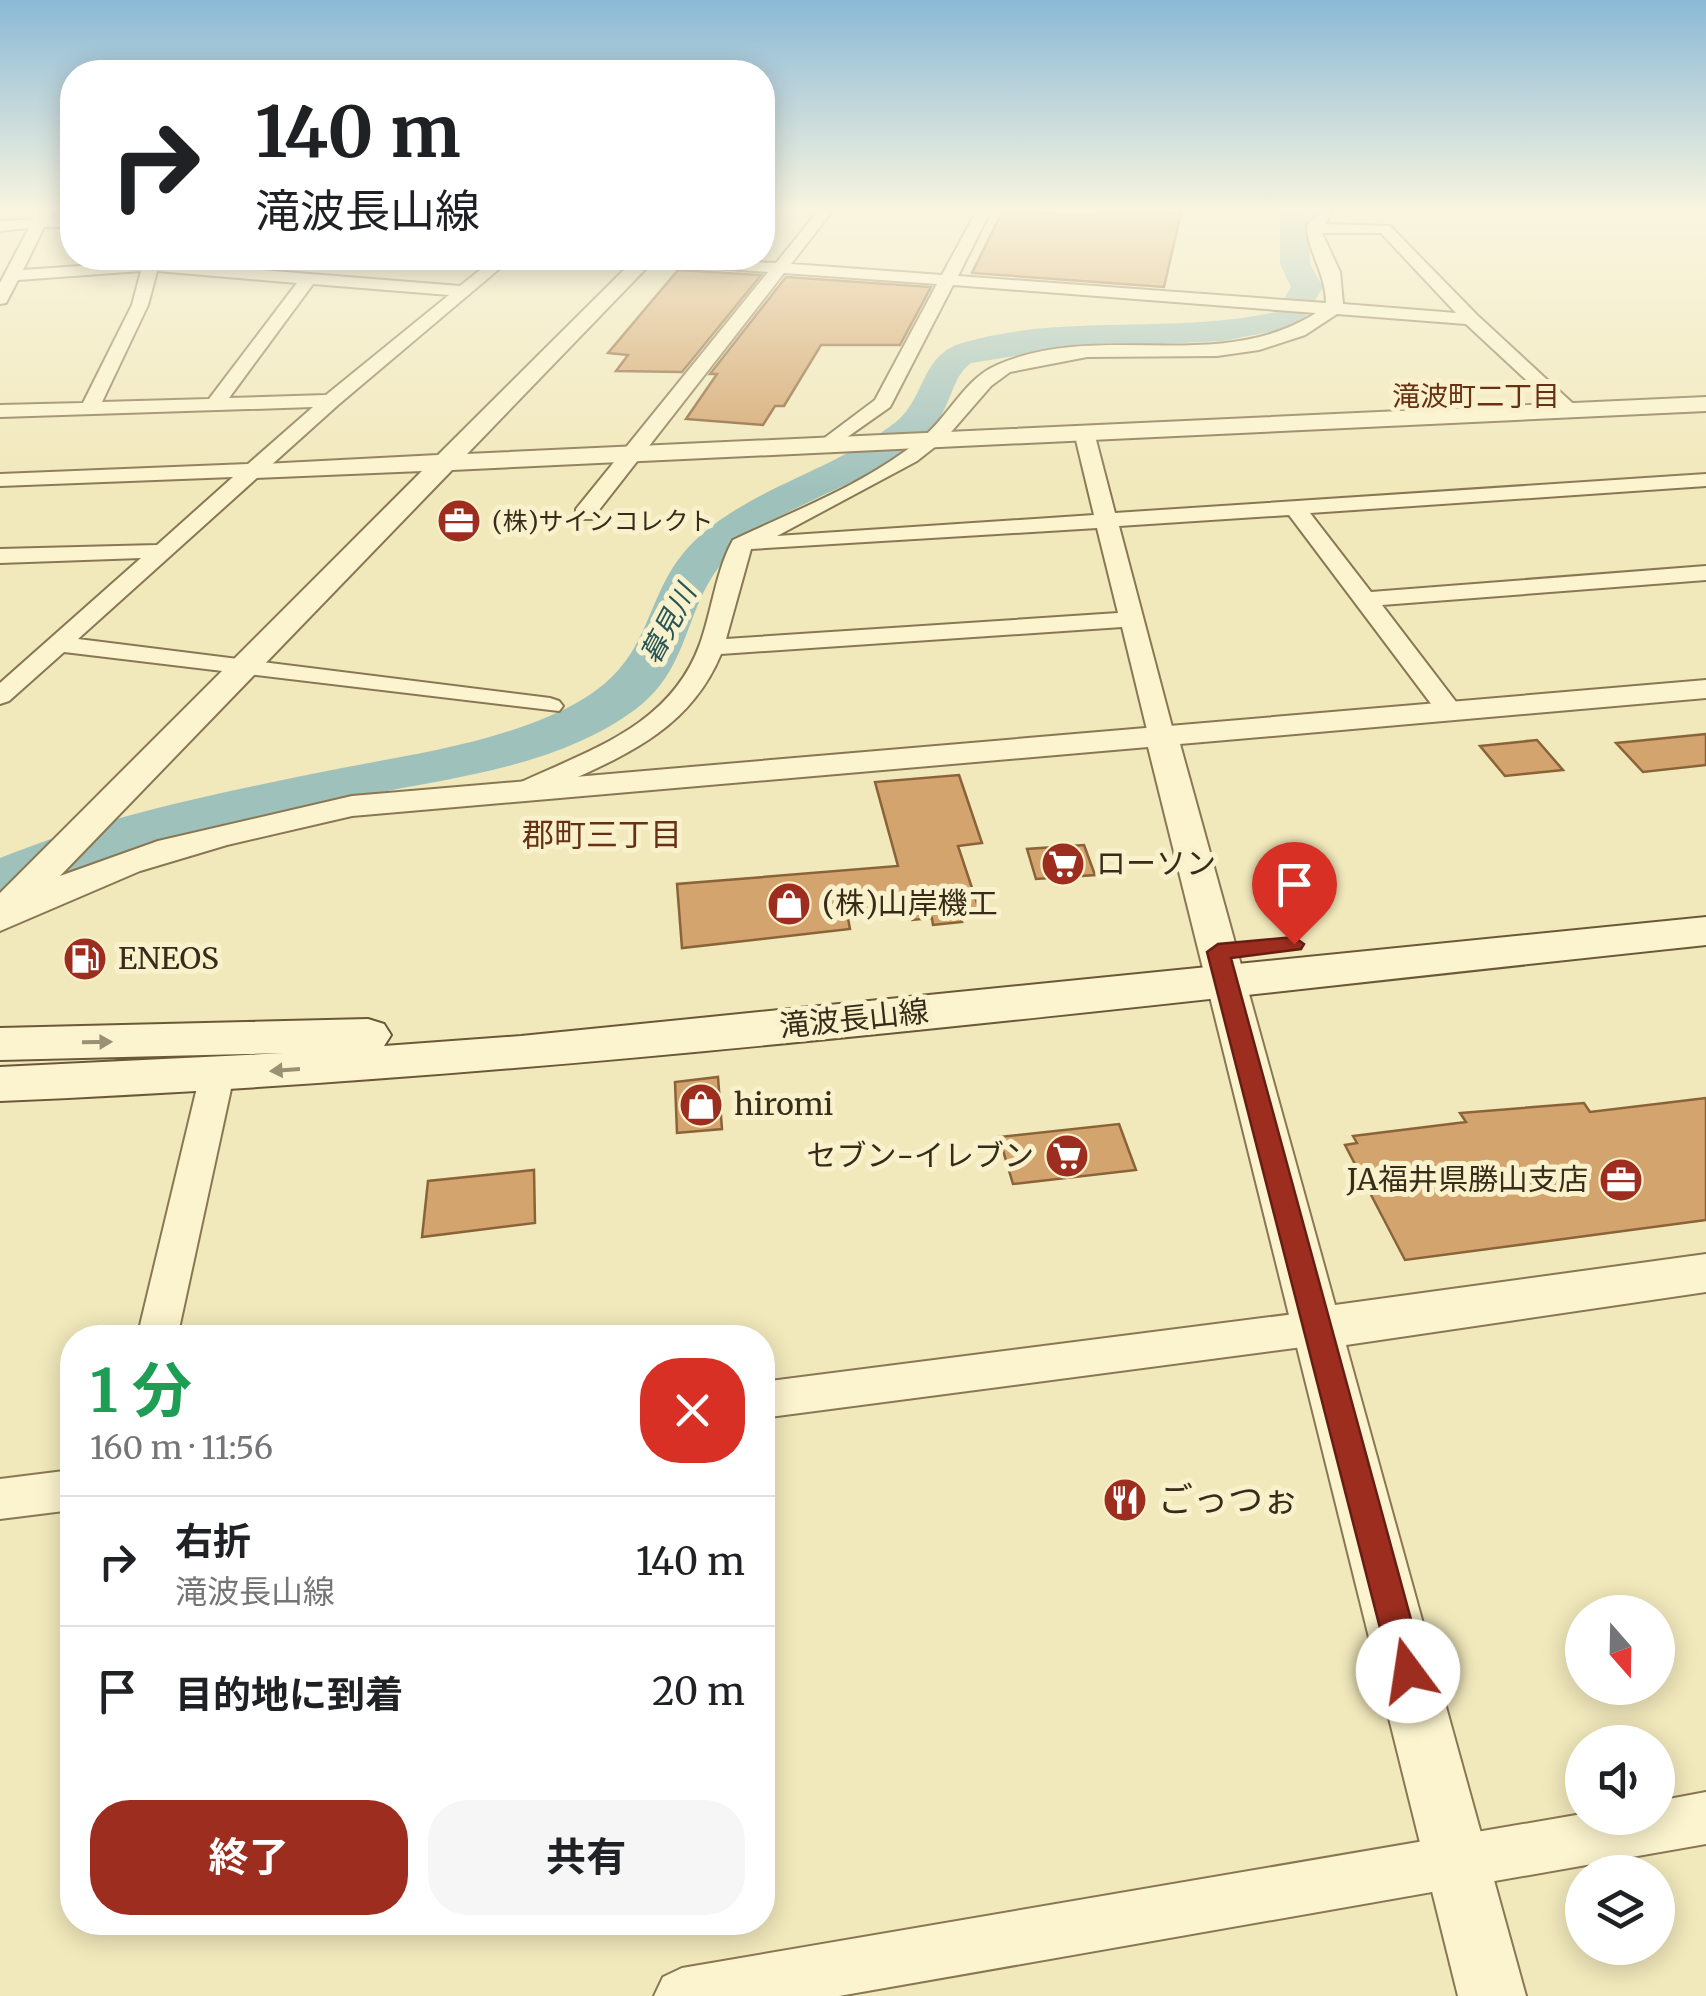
<!DOCTYPE html>
<html lang="ja">
<meta charset="utf-8">
<style>
:root{--surface:#fff;--page:#f6f6f6;--text:#202124;--muted:#757577;--line:#e0e0e0;--accent:#9d2e1f}
body{margin:0;font-family:Merriweather,"Noto Sans JP",serif;background:var(--page);color:var(--text);height:100vh;display:flex;flex-direction:column;font-size:38px;white-space:nowrap}
*{box-sizing:border-box;margin:0}
p{font-size:32px;color:var(--muted)}
.icon{flex:none;width:55px;height:55px;fill:none;stroke:currentColor;stroke-width:2;stroke-linecap:round;stroke-linejoin:round}
.map{position:relative;flex:1;overflow:hidden}
.sheet{position:absolute;left:60px;top:1325px;width:715px;height:610px;display:flex;flex-direction:column;background:var(--surface);border-radius:40px;box-shadow:0 5px 25px #0003}
.sheet>*{flex:none}
.hud{position:absolute;left:60px;top:60px;width:715px;height:210px;border-radius:40px;box-shadow:0 5px 25px #0003;background:#fff;color:var(--text);overflow:hidden}
.needle{width:65px;rotate:160deg}
.controls{position:absolute;left:1565px;top:1595px;display:grid;gap:20px}
.controls a{display:grid;place-items:center;width:110px;height:110px;border-radius:50%;background:var(--surface);box-shadow:0 5px 25px #0003;font-size:50px}
.pin{position:absolute;display:grid;place-items:center;width:85px;height:85px;color:#fff;margin:-102px -42px;border-radius:50% 50% 50% 0;rotate:-45deg;box-shadow:0 0 10px #0007}
.pin .icon{rotate:45deg}
.me{position:absolute;width:110px;margin:-55px;rotate:346deg;stroke-linejoin:round;filter:drop-shadow(0 0 8px #0008)}
.turn{display:flex;align-items:center;gap:35px;height:210px;padding:0 30px;font-size:45px}
.turn .icon{width:130px;height:130px;stroke-width:2.5}
.turn b{display:block;font-size:70px;line-height:85px}
.round{display:grid;place-items:center;flex:none;width:105px;height:105px;border-radius:40px;background:var(--page)}
.overview{display:flex;align-items:center;justify-content:space-between;height:170px;padding:0 30px}
h1{font-size:60px;font-weight:700;line-height:75px;color:#1e9e55}
.cta{display:flex;gap:20px;margin-top:auto;padding:20px 30px}
.cta a{flex:1;height:115px;border-radius:40px;background:var(--accent);color:#fff;font-size:40px;font-weight:700;line-height:115px;text-align:center}
.cta a+a{background:var(--page);color:var(--text)}
ul{padding:0;list-style:none}
li{display:flex;align-items:center;gap:30px;height:130px;padding:0 30px;border-top:2px solid var(--line)}
li div{flex:1}
li b{display:block;font-size:38px}
li em{font-style:normal}
.map>svg:first-child{display:block}
.lines{fill:none;stroke-linecap:round;stroke-linejoin:round}
.river{fill:#9fc1bc;fill-rule:evenodd}
.building{fill:#d3a46d;stroke:#8a6338;stroke-width:2.5}
.minor-casing{stroke:#897754;stroke-width:4}
.tertiary-casing{stroke:#897754;stroke-width:4}
.secondary-casing{stroke:#6b5837;stroke-width:4}
.minor{fill:#fcf4ce;fill-rule:evenodd}
.tertiary{fill:#fcf4ce;fill-rule:evenodd}
.secondary{fill:#fcf4ce;fill-rule:evenodd}
.oneway{fill:#9a9074}
.route{fill:#9d2e1f;stroke:#661e14;stroke-width:2.5}
.labels{text-anchor:middle;stroke-width:10;stroke-linejoin:round;paint-order:stroke}
.far-poi-label{font-size:25px;fill:#372c1a;stroke:#f8f1cb;text-anchor:start}
.far-neighbourhood-label{font-size:28px;fill:#673116;stroke:#f8f1cb}
.far-water-label{font-size:28px;font-style:italic;fill:#285558;stroke:#f8f1cb}
.poi-label{font-size:30px;fill:#372c1a;stroke:#f8f1cb;text-anchor:start}
.street-label{font-size:30px;fill:#372c1a;stroke:#f8f1cb}
.neighbourhood-label{font-size:32px;fill:#673116;stroke:#f8f1cb}
.near-poi-label{font-size:35px;fill:#372c1a;stroke:#f8f1cb;text-anchor:start}
</style>
<div class="map">
<svg width="1706" height="1996" viewBox="0 0 1706 1996">
<rect width="100%" height="100%" fill="#f1e8bb"/>
<g class="lines">
<path class="river" d="M1280 210H1308L1310 264 1323 287 1300 326 1223 341 1058 349 971 363C956 374 953 392 945 408 936 427 921 441 905 452 847 493 762 509 719 567 684 613 689 669 636 709 564 762 472 775 387 791 322 804 257 816 194 832 127 849 66 880 0 897V858C110 814 227 791 342 768 420 753 495 743 567 708 664 660 635 592 702 534 759 485 837 469 897 421 925 398 921 355 962 343 1063 313 1173 335 1276 312L1291 287 1280 264Z"/>
</g>
<path class="building" d="M1003 210 1091 216V210L1181 213 1164 287 972 273Z
M678 270 761 275 682 372 616 371 628 355 608 353Z
M786 277 931 287 900 345H821L784 406H775L763 425 686 419 717 374H710Z
M1706 734V765L1643 772 1616 743Z
M1537 740 1563 770 1505 776 1480 746Z
M959 775 982 843 958 846 980 912 959 914 962 922 933 925 932 918 912 920 908 903 846 908 850 929 682 948 677 884 898 866 875 782Z
M1084 845 1095 875 1036 879 1027 849Z
M718 1077 722 1129 677 1133 675 1082Z
M1706 1098V1220L1405 1260 1345 1145 1357 1143 1353 1136 1466 1122 1460 1113 1584 1103 1590 1112Z
M1119 1124 1136 1170 1013 1184 999 1137Z
M534 1170 535 1223 422 1237 428 1181Z"/>
<g class="lines">
<defs>
<path id="minor" d="M819 210H833L791 264 942 275 977 210H991L958 276 1326 303C1326 274 1307 250 1307 225L1324 210 1331 214 1325 224 1390 226 1477 315 1581 411 1564 415 1466 324 1337 314 1305 335 1259 350 1217 356 1087 357 1010 372 991 386 945 439 917 461 777 536 1094 515 1075 436 1085 430 1095 436 1115 513 1706 474V486L1310 513 1371 592 1706 566V580L1382 605 1463 711 1450 719 1441 717 1289 515 1119 526 1175 738 1171 744H1153L1149 738 1122 627 721 654C686 738 611 760 535 797H515L511 791 515 785C589 750 670 727 700 644 712 611 716 570 733 540 796 510 866 484 921 439 948 418 964 379 997 365 1100 320 1219 375 1316 313L953 285 890 407 826 452 819 450V442L875 400 937 284 784 273 592 519H576V509L768 272 649 263 641 258 776 263ZM1322 233H1381L1456 313 1343 304 1340 272ZM1097 528 1118 613 726 639 751 549Z
M39 219 46 223 23 270 150 261 460 286 495 258H512L338 405 78 639 550 698 559 701 563 706 559 711 64 652 9 701 0 704V683L141 558 0 563V549L157 545 233 477 0 486V474L248 464 313 407 0 417V405L83 403 132 305 141 271 18 280 6 303 0 304V283L29 228 0 231V221ZM157 271 297 283 209 399 102 402 148 305ZM313 284 449 295 326 395 229 398Z
M217 1063 229 1066 234 1075 177 1338H137L200 1075 205 1066Z
M1318 1311 1332 1316 1338 1328 1332 1340 1318 1345 762 1418V1382Z
M72 1470V1510L0 1519V1479Z
M1706 1792V1844L839 1996H654L663 1977 682 1968 1582 1814V1818H1658V1801Z"/>
<path id="tertiary" d="M37 210H55L51 217H72V227H32L30 223Z
M636 258H656L467 454 1706 397V411L452 470 60 876 158 841 352 796 1706 680V698L1180 744 1335 1305 1706 1254V1292L1346 1345 1526 1996H1458L1148 747 352 816 227 845 140 871 0 931V893L422 471 255 478 246 475 242 470 246 465 438 455Z"/>
<path id="secondary" d="M1706 917V945C1138 1005 571 1077 0 1101V1067L284 1053 0 1060V1028L368 1019 384 1024 391 1035 384 1046 521 1036Z"/>
</defs>
<use href="#minor" class="minor-casing"/>
<use href="#tertiary" class="tertiary-casing"/>
<use href="#secondary" class="secondary-casing"/>
<use href="#minor" class="minor"/>
<use href="#tertiary" class="tertiary"/>
<use href="#secondary" class="secondary"/>
</g>
<defs><path id="oneway-solid" d="M-6-.8H1V-3.2L6.5 0L1 3.2V.8H-6Z" transform="scale(2.5)"/></defs>
<g class="oneway">
<use href="#oneway-solid" transform="translate(97 1042) rotate(-1)"/>
<use href="#oneway-solid" transform="translate(285 1070) rotate(176)"/>
</g>
<linearGradient id="sky" x2="0" y2="1"><stop stop-color="#8bb9d6"/><stop offset="0.43" stop-color="#f9f5e0"/><stop offset="1" stop-color="#f9f5e0" stop-opacity="0"/></linearGradient>
<rect width="1706" height="489" fill="url(#sky)"/>
<path class="route" d="M1294 937 1304 944 1301 949 1231 958 1425 1671 1420 1683 1408 1688 1396 1683 1391 1671 1207 952 1218 944Z"/>
<defs>
<symbol id="office-disc" viewBox="-11 -11 22 22"><circle r="9.5" fill="#9d2e1f" stroke="#f8f1cb"/><path d="M-6-3h4V-5.5h4V-3h4V5H-6ZM-1-4.5V-3h2v-1.5ZM-6 0V1H6V0Z" fill="#fff"/></symbol>
<symbol id="supermarket-disc" viewBox="-11 -11 22 22"><circle r="9.5" fill="#9d2e1f" stroke="#f8f1cb"/><path d="M-6-5.5h2.5l.6 2H6L4.5 2H-2.5L-4.4-4H-6ZM-1.5 3.2a1.3 1.3 0 1 0 .1 0ZM3 3.2a1.3 1.3 0 1 0 .1 0Z" fill="#fff"/></symbol>
<symbol id="shop-disc" viewBox="-11 -11 22 22"><circle r="9.5" fill="#9d2e1f" stroke="#f8f1cb"/><path d="M-5-2.5h2.3a2.7 3.5 0 0 1 5.4 0H5L5.5 6h-11ZM-1.5-2.5h3a1.5 2.3 0 0 0-3 0Z" fill="#fff"/></symbol>
<symbol id="fuel-disc" viewBox="-11 -11 22 22"><circle r="9.5" fill="#9d2e1f" stroke="#f8f1cb"/><path d="M-5.5-6h7V0h2V4h1.3V-2.5L3-4.5l.8-.8L6-3V5H2.5V1h-1V6h-7ZM-4.2-4.7v3.2H.2V-4.7Z" fill="#fff"/></symbol>
<symbol id="restaurant-disc" viewBox="-11 -11 22 22"><circle r="9.5" fill="#9d2e1f" stroke="#f8f1cb"/><path d="M-5-6h1v4h1v-4h1v4h1v-4h1v5L-1.5 .5V6h-2V.5L-5-1ZM5-6V6H3V1.5H1.5Q1.5-4 5-6Z" fill="#fff"/></symbol>
</defs>
<g fill-rule="evenodd">
<use href="#office-disc" x="434" y="496" width="50" height="50"/>
<use href="#supermarket-disc" x="1038" y="839" width="50" height="50"/>
<use href="#shop-disc" x="764" y="879" width="50" height="50"/>
<use href="#fuel-disc" x="60" y="934" width="50" height="50"/>
<use href="#shop-disc" x="676" y="1080" width="50" height="50"/>
<use href="#supermarket-disc" x="1042" y="1131" width="50" height="50"/>
<use href="#office-disc" x="1596" y="1155" width="50" height="50"/>
<use href="#restaurant-disc" x="1100" y="1475" width="50" height="50"/>
</g>
<g class="labels">
<g class="far-poi-label">
<text x="492" y="530">(株)サインコレクト</text>
</g>
<g class="far-neighbourhood-label">
<text x="1476" y="406">滝波町二丁目</text>
</g>
<g class="far-water-label">
<text transform="translate(668 624) rotate(-62)" y="10">暮見川</text>
</g>
<g class="poi-label">
<text x="1096" y="874">ローソン</text>
<text x="822" y="914">(株)山岸機工</text>
<text x="118" y="969">ENEOS</text>
<text x="734" y="1115">hiromi</text>
<text x="1034" y="1166" text-anchor="end">セブン-イレブン</text>
<text x="1588" y="1190" text-anchor="end">JA福井県勝山支店</text>
</g>
<g class="street-label">
<text transform="translate(854 1019) rotate(-6)" y="10">滝波長山線</text>
</g>
<g class="neighbourhood-label">
<text x="602" y="846">郡町三丁目</text>
</g>
<g class="near-poi-label">
<text x="1158" y="1512">ごっつぉ</text>
</g>
</g>
</svg>
<div class="controls">
<a><svg class="needle" viewBox="-14 -14 28 28"><path d="M0-13l5 13h-10z" fill="#e53935"/><path d="M0 13l5-13h-10z" fill="#757577"/></svg></a>
<a><svg class="icon" aria-label="sound" viewBox="0 0 24 24"><path d="M4 9h4l5-4v14l-5-4H4zM17 9q2 3 0 6"/></svg></a>
<a><svg class="icon" aria-label="layers" viewBox="0 0 24 24"><path d="M12 4l9 5-9 5-9-5zM3 14l9 5 9-5"/></svg></a>
</div>
<div class="pin" style="left:1294px;top:944px;background:#d93025"><svg class="icon" aria-label="arrive" viewBox="0 0 24 24"><path d="M6 21V4h12l-3 4 3 4H6"/></svg></div>
<svg class="me" style="left:1408px;top:1671px" viewBox="-20 -20 40 40"><circle r="19" fill="#fff"/><path d="M0-13L10 11 0 6-10 11z" fill="#9d2e1f"/></svg>
<div class="hud">
<div class="turn"><svg class="icon" aria-label="right" viewBox="0 0 24 24"><path d="M7 20v-9h11M14 6l5 5-5 5"/></svg><div><b>140 m</b>滝波長山線</div></div>
</div>
<section class="sheet">
<div class="overview"><div><h1>1 分</h1><p>160 m · 11:56</p></div><a class="round" style="background:#d93025;color:#fff"><svg class="icon" aria-label="close" viewBox="0 0 24 24"><path d="M6 6l12 12M18 6L6 18"/></svg></a></div>
<ul>
<li><svg class="icon" aria-label="right" viewBox="0 0 24 24"><path d="M7 20v-9h11M14 6l5 5-5 5"/></svg><div><b>右折</b><p>滝波長山線</p></div><em>140 m</em></li>
<li><svg class="icon" aria-label="arrive" viewBox="0 0 24 24"><path d="M6 21V4h12l-3 4 3 4H6"/></svg><div><b>目的地に到着</b></div><em>20 m</em></li>
</ul>
<div class="cta"><a>終了</a><a>共有</a></div>
</section>
</div>
